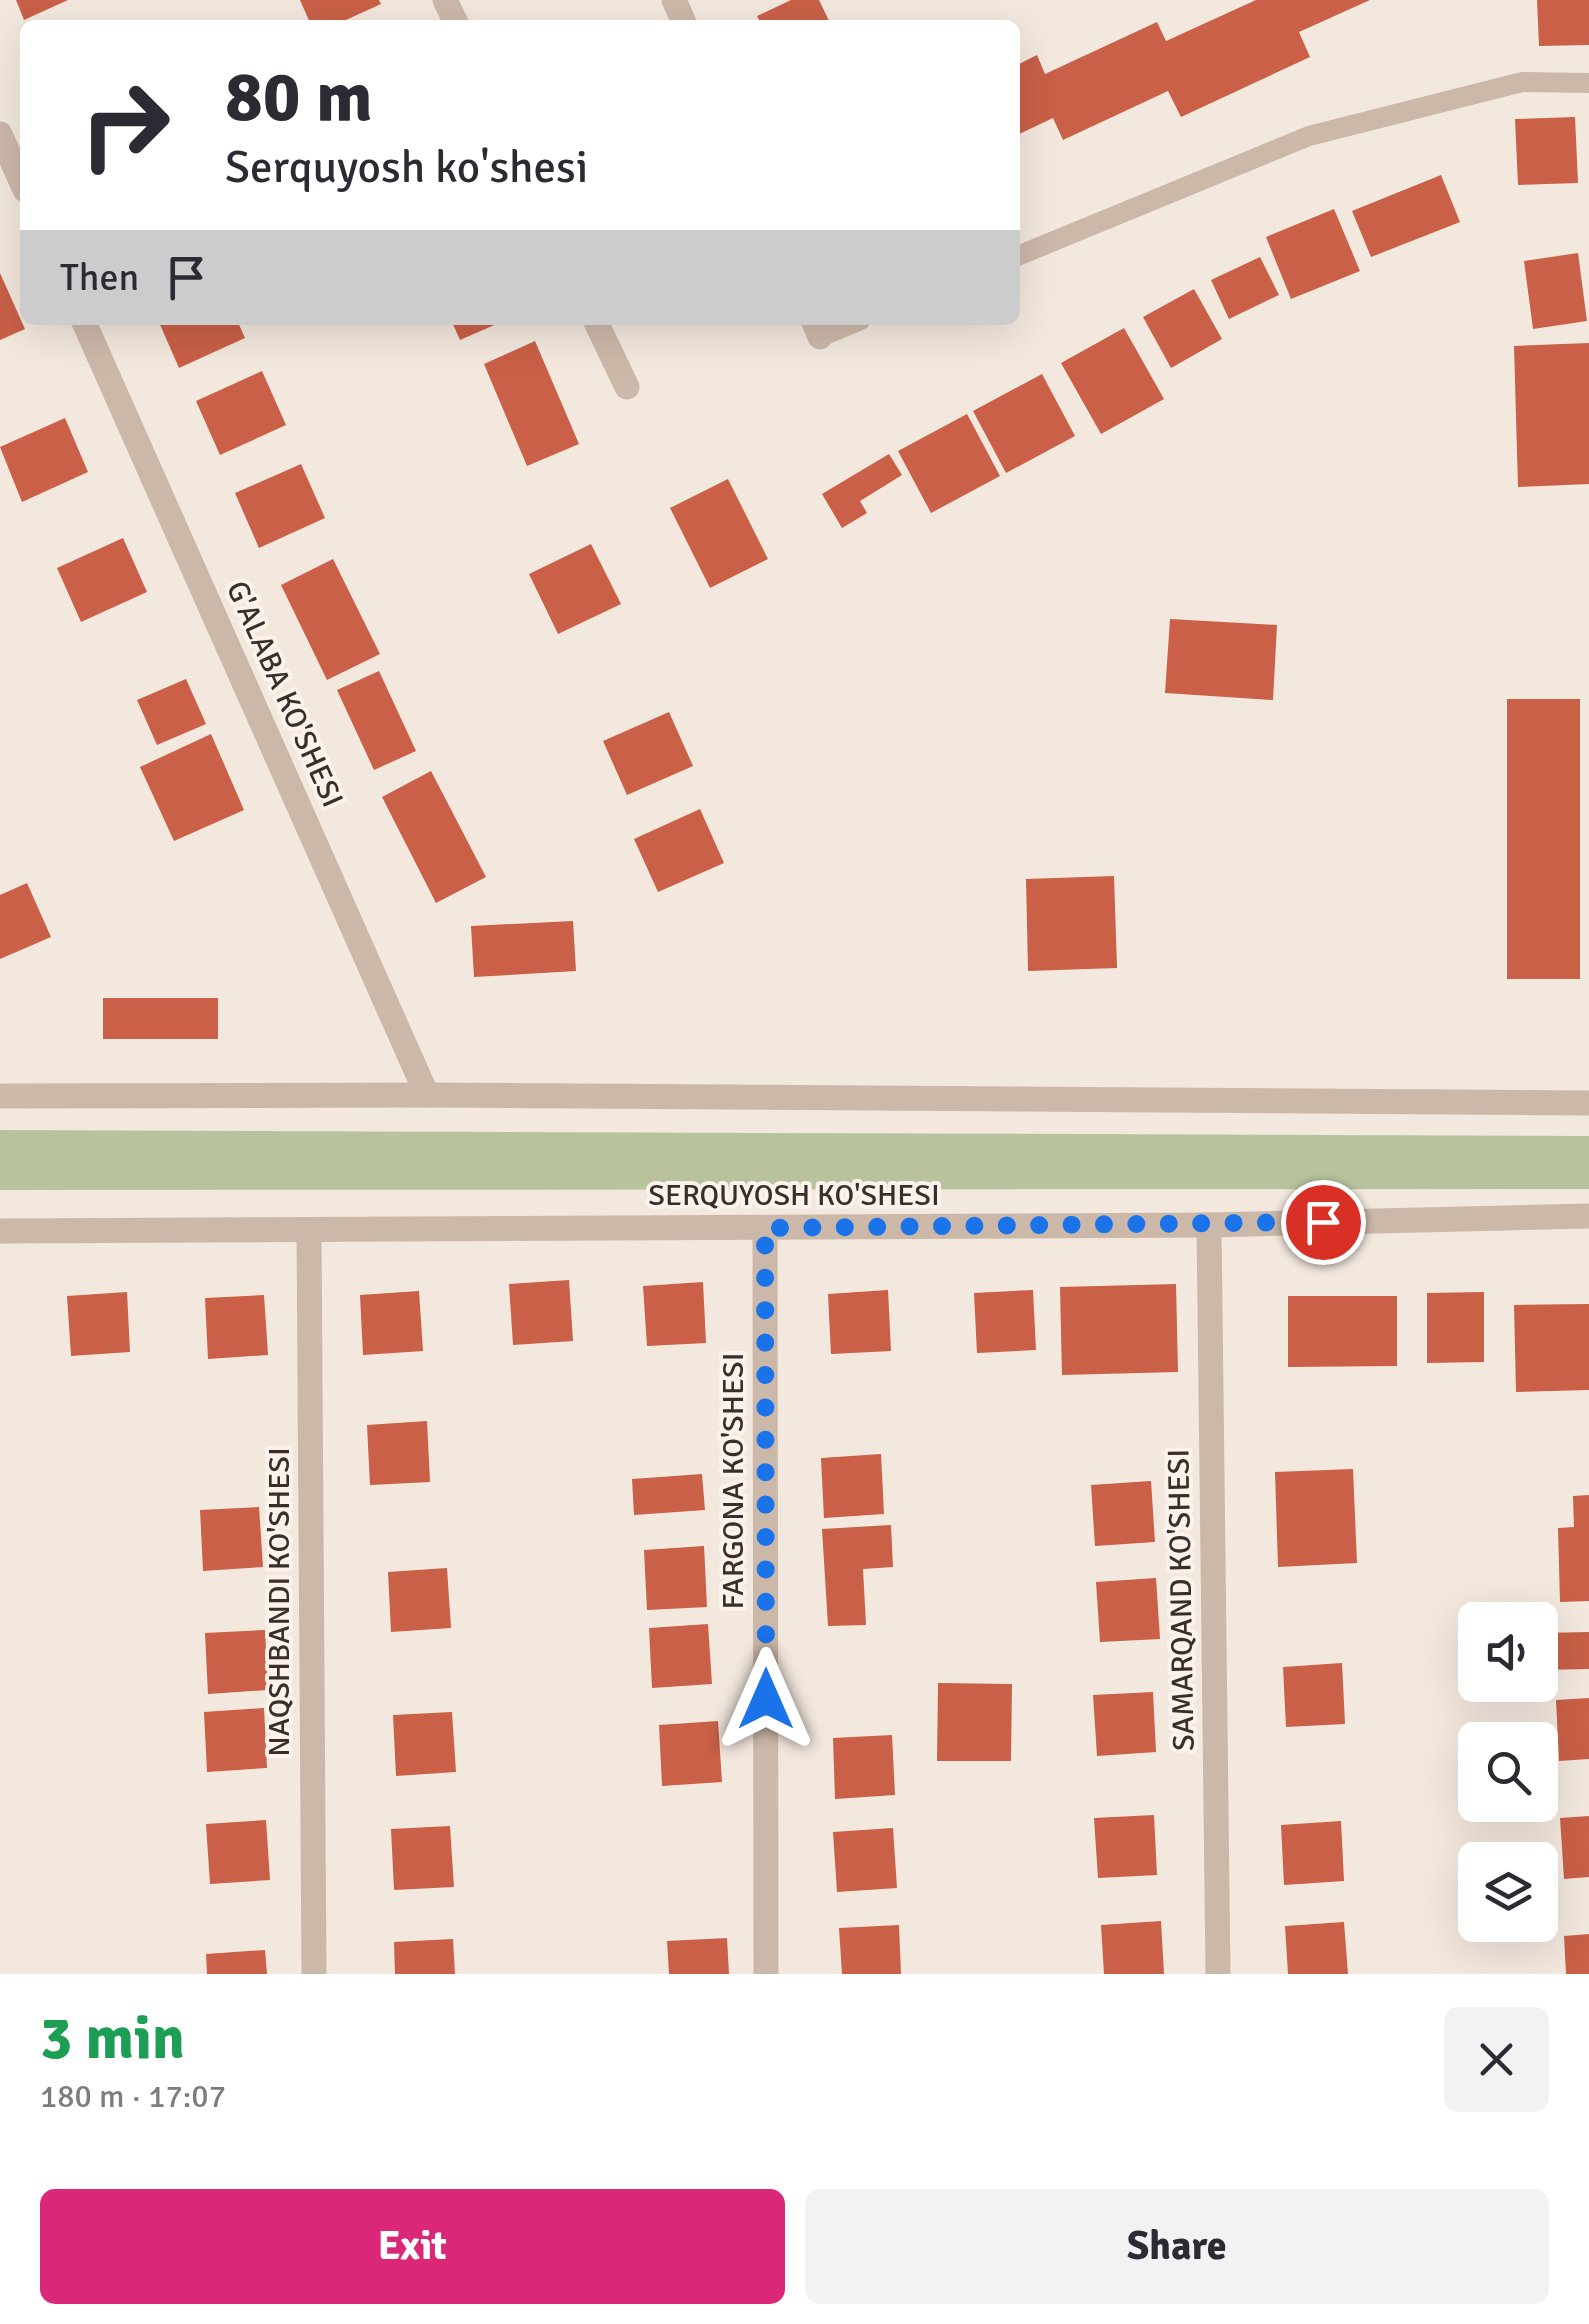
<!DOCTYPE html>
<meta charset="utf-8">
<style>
:root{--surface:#fff;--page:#f2f2f3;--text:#2b2b33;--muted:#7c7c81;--accent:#db2777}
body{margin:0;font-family:Signika,sans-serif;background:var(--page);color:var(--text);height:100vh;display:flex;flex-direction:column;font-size:38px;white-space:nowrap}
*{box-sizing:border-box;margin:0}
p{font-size:32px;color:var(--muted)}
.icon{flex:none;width:55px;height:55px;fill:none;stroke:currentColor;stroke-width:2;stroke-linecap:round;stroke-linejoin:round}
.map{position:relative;height:1974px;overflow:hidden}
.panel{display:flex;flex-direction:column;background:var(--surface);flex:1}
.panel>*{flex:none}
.top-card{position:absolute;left:20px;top:20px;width:1000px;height:305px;border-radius:15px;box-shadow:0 10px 40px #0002;background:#fff;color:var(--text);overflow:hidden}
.tools{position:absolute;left:1458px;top:1602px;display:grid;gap:20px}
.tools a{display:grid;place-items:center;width:100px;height:100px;border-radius:15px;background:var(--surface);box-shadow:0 10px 40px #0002;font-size:50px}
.pin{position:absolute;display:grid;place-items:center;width:85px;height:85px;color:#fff;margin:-42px;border:5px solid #fff;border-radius:50%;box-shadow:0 2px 10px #0007}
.me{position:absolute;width:110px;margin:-55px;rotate:0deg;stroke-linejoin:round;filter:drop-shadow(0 0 8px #0008)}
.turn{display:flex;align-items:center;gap:35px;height:210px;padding:0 40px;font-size:45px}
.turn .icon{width:130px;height:130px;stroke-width:2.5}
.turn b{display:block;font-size:70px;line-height:85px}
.then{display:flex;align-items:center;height:95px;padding:0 40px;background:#0003;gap:20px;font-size:38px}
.round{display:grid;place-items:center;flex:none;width:105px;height:105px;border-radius:15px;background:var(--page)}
.head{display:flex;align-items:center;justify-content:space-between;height:170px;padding:0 40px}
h1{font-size:60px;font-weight:700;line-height:75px;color:#1e9e55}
.action{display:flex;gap:20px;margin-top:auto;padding:20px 40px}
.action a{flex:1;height:115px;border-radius:15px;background:var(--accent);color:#fff;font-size:40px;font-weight:700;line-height:115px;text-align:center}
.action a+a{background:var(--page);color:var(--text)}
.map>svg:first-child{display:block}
.green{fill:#b8c39d}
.building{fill:#c96047}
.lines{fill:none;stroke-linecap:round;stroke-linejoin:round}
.service{stroke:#ccb8a9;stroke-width:20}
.minor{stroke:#ccb8a9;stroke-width:25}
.tertiary{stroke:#ccb8a9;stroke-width:25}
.route{stroke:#1a73e8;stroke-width:18;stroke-dasharray:0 32.4}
.labels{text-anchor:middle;stroke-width:8;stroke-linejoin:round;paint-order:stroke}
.street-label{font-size:30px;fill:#392e29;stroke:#fbf3eb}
</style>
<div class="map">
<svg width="1589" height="1974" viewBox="0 0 1589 1974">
<rect width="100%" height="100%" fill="#f3e8de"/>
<path class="green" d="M0 1130 1589 1136V1189L0 1190Z"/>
<path class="building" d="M16 0H68L24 20Z
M300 0H379L381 4 335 25H311Z
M791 0H819L831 25H762L757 16Z
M1256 0H1370L1299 32 1310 57 1181 117 1168 91 1063 140 1053 118 1015 136V66L1037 55 1045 74 1157 22 1166 41Z
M1537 0H1589V45L1539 46Z
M1575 117 1578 183 1518 185 1515 119Z
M1441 175 1460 222 1371 257 1352 211Z
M1334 209 1360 271 1291 299 1266 237Z
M1578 253 1587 321 1533 329 1524 261Z
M1260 257 1279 295 1229 319 1211 280Z
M0 273 25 329 0 340Z
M1194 289 1222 339 1171 368 1143 317Z
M158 320H237L245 338 179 368Z
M451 320H506L460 340Z
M1124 328 1164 399 1101 434 1061 363Z
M535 341 579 444 527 466 484 364Z
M1589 343V484L1518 487 1514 346Z
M262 371 286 425 220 455 196 401Z
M1042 374 1075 436 1006 473 973 411Z
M967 414 1000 476 931 513 898 451Z
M65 418 88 472 22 502 0 447Z
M889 454 902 475 860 501 867 513 842 528 822 494Z
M301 464 325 518 259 548 235 493Z
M728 479 768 559 710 588 670 508Z
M123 538 147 592 81 622 57 568Z
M591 544 621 604 558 634 529 574Z
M333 559 380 654 327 680 281 585Z
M1170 619 1277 625 1273 700 1165 693Z
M379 671 416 751 374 770 337 690Z
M186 679 206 724 157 745 137 700Z
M1507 699H1580V979H1507Z
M669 712 693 766 627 795 603 741Z
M211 734 244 810 174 841 140 767Z
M431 771 486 877 436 903 382 797Z
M700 809 724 863 658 892 634 839Z
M1114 876 1117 968 1028 971 1026 879Z
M27 883 51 937 0 959V895Z
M573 921 576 971 474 977 471 926Z
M103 998H218V1039H103Z
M569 1280 573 1341 513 1345 509 1284Z
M703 1282 706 1343 647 1346 643 1286Z
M1176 1284 1178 1372 1062 1375 1060 1287Z
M888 1290 891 1351 831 1354 828 1294Z
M1033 1290 1036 1350 977 1353 974 1293Z
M419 1291 423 1351 363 1355 360 1295Z
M127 1292 130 1352 71 1356 67 1296Z
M1484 1292V1362L1427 1363V1293Z
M264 1295 268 1355 208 1359 205 1298Z
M1288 1296H1397V1366L1288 1367Z
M1589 1304V1390L1516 1392 1514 1305Z
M427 1421 430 1482 370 1485 367 1425Z
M881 1454 884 1514 824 1518 821 1458Z
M1353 1469 1357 1563 1278 1567 1275 1472Z
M702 1474 705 1510 634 1515 632 1479Z
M1151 1481 1155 1542 1095 1546 1091 1485Z
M1589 1495V1601L1560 1602 1558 1528 1574 1527 1573 1496Z
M259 1507 263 1567 203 1571 200 1510Z
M891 1525 893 1567 863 1569 866 1625 828 1626 822 1529Z
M704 1546 707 1607 647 1610 644 1550Z
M447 1568 451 1628 391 1632 388 1572Z
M1156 1578 1160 1639 1100 1642 1096 1582Z
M708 1624 712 1684 652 1688 649 1628Z
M265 1630 268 1690 208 1694 205 1633Z
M1589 1632V1669L1540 1670V1633Z
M1342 1663 1345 1724 1286 1727 1283 1667Z
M938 1683 1012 1684 1011 1761H937Z
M1480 1685H1523L1524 1690 1480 1691Z
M1153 1692 1156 1752 1097 1756 1093 1695Z
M1589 1698V1759L1559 1761 1556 1700Z
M264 1708 267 1768 207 1772 204 1712Z
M452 1712 456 1772 396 1776 393 1715Z
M718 1721 722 1782 662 1786 659 1725Z
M892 1735 895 1795 835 1799 833 1738Z
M1154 1815 1157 1875 1098 1878 1094 1818Z
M1589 1816V1877L1564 1879 1560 1818Z
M266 1820 270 1880 210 1884 206 1824Z
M1341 1821 1344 1881 1284 1885 1281 1825Z
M450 1826 454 1887 394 1890 391 1829Z
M893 1828 897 1888 837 1892 833 1832Z
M1161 1921 1164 1974H1104L1101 1925Z
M1344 1922 1348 1974H1288L1285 1926Z
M899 1925 901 1974H842L839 1928Z
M1589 1934V1974H1566L1564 1936Z
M727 1938 729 1974H669L667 1941Z
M453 1939 455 1974H395L394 1942Z
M265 1950 267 1974H207L206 1954Z"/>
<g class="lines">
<path class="service" d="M1015 257 1309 136 1522 82 1589 83
M820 337 861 320"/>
<path class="minor" d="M445 0 457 25
M674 0 685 25
M0 134 25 190
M83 320 427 1095
M595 320 627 387
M813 320 820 337
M1209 1225 1218 1974
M765 1228 766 1974
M309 1231 314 1974"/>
<path class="tertiary" d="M0 1096 427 1095 1589 1103
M0 1231 1209 1225 1589 1216"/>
</g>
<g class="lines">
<path class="route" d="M766 1699 765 1228 1323 1222"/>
</g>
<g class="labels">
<g class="street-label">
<text transform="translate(285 694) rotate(66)" y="10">G'ALABA KO'SHESI</text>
<text x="794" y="1205">SERQUYOSH KO'SHESI</text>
<text transform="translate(733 1481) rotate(-90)" y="10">FARGONA KO'SHESI</text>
<text transform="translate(1181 1600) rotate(-91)" y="10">SAMARQAND KO'SHESI</text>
<text transform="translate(279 1602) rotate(-90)" y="10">NAQSHBANDI KO'SHESI</text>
</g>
</g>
</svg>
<div class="tools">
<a><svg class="icon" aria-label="sound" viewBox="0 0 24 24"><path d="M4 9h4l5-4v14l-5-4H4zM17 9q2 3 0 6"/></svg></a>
<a><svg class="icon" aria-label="search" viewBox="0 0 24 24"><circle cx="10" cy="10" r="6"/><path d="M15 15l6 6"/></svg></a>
<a><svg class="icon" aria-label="layers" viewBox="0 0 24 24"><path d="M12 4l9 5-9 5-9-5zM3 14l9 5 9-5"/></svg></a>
</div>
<div class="pin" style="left:1323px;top:1222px;background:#d93025"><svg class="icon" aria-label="arrive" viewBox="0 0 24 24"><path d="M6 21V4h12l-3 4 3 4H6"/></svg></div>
<svg class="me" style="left:766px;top:1699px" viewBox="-20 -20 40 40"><path d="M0-17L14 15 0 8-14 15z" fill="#1a73e8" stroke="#fff" stroke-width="4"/></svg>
<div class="top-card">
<div class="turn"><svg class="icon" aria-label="right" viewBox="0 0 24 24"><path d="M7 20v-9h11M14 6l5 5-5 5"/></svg><div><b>80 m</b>Serquyosh ko'shesi</div></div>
<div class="then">Then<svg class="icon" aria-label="arrive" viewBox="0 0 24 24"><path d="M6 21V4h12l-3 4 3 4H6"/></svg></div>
</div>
</div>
<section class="panel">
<div class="head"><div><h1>3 min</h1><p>180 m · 17:07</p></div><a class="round"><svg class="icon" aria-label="close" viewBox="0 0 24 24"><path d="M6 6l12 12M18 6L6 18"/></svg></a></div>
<div class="action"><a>Exit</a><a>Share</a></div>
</section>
